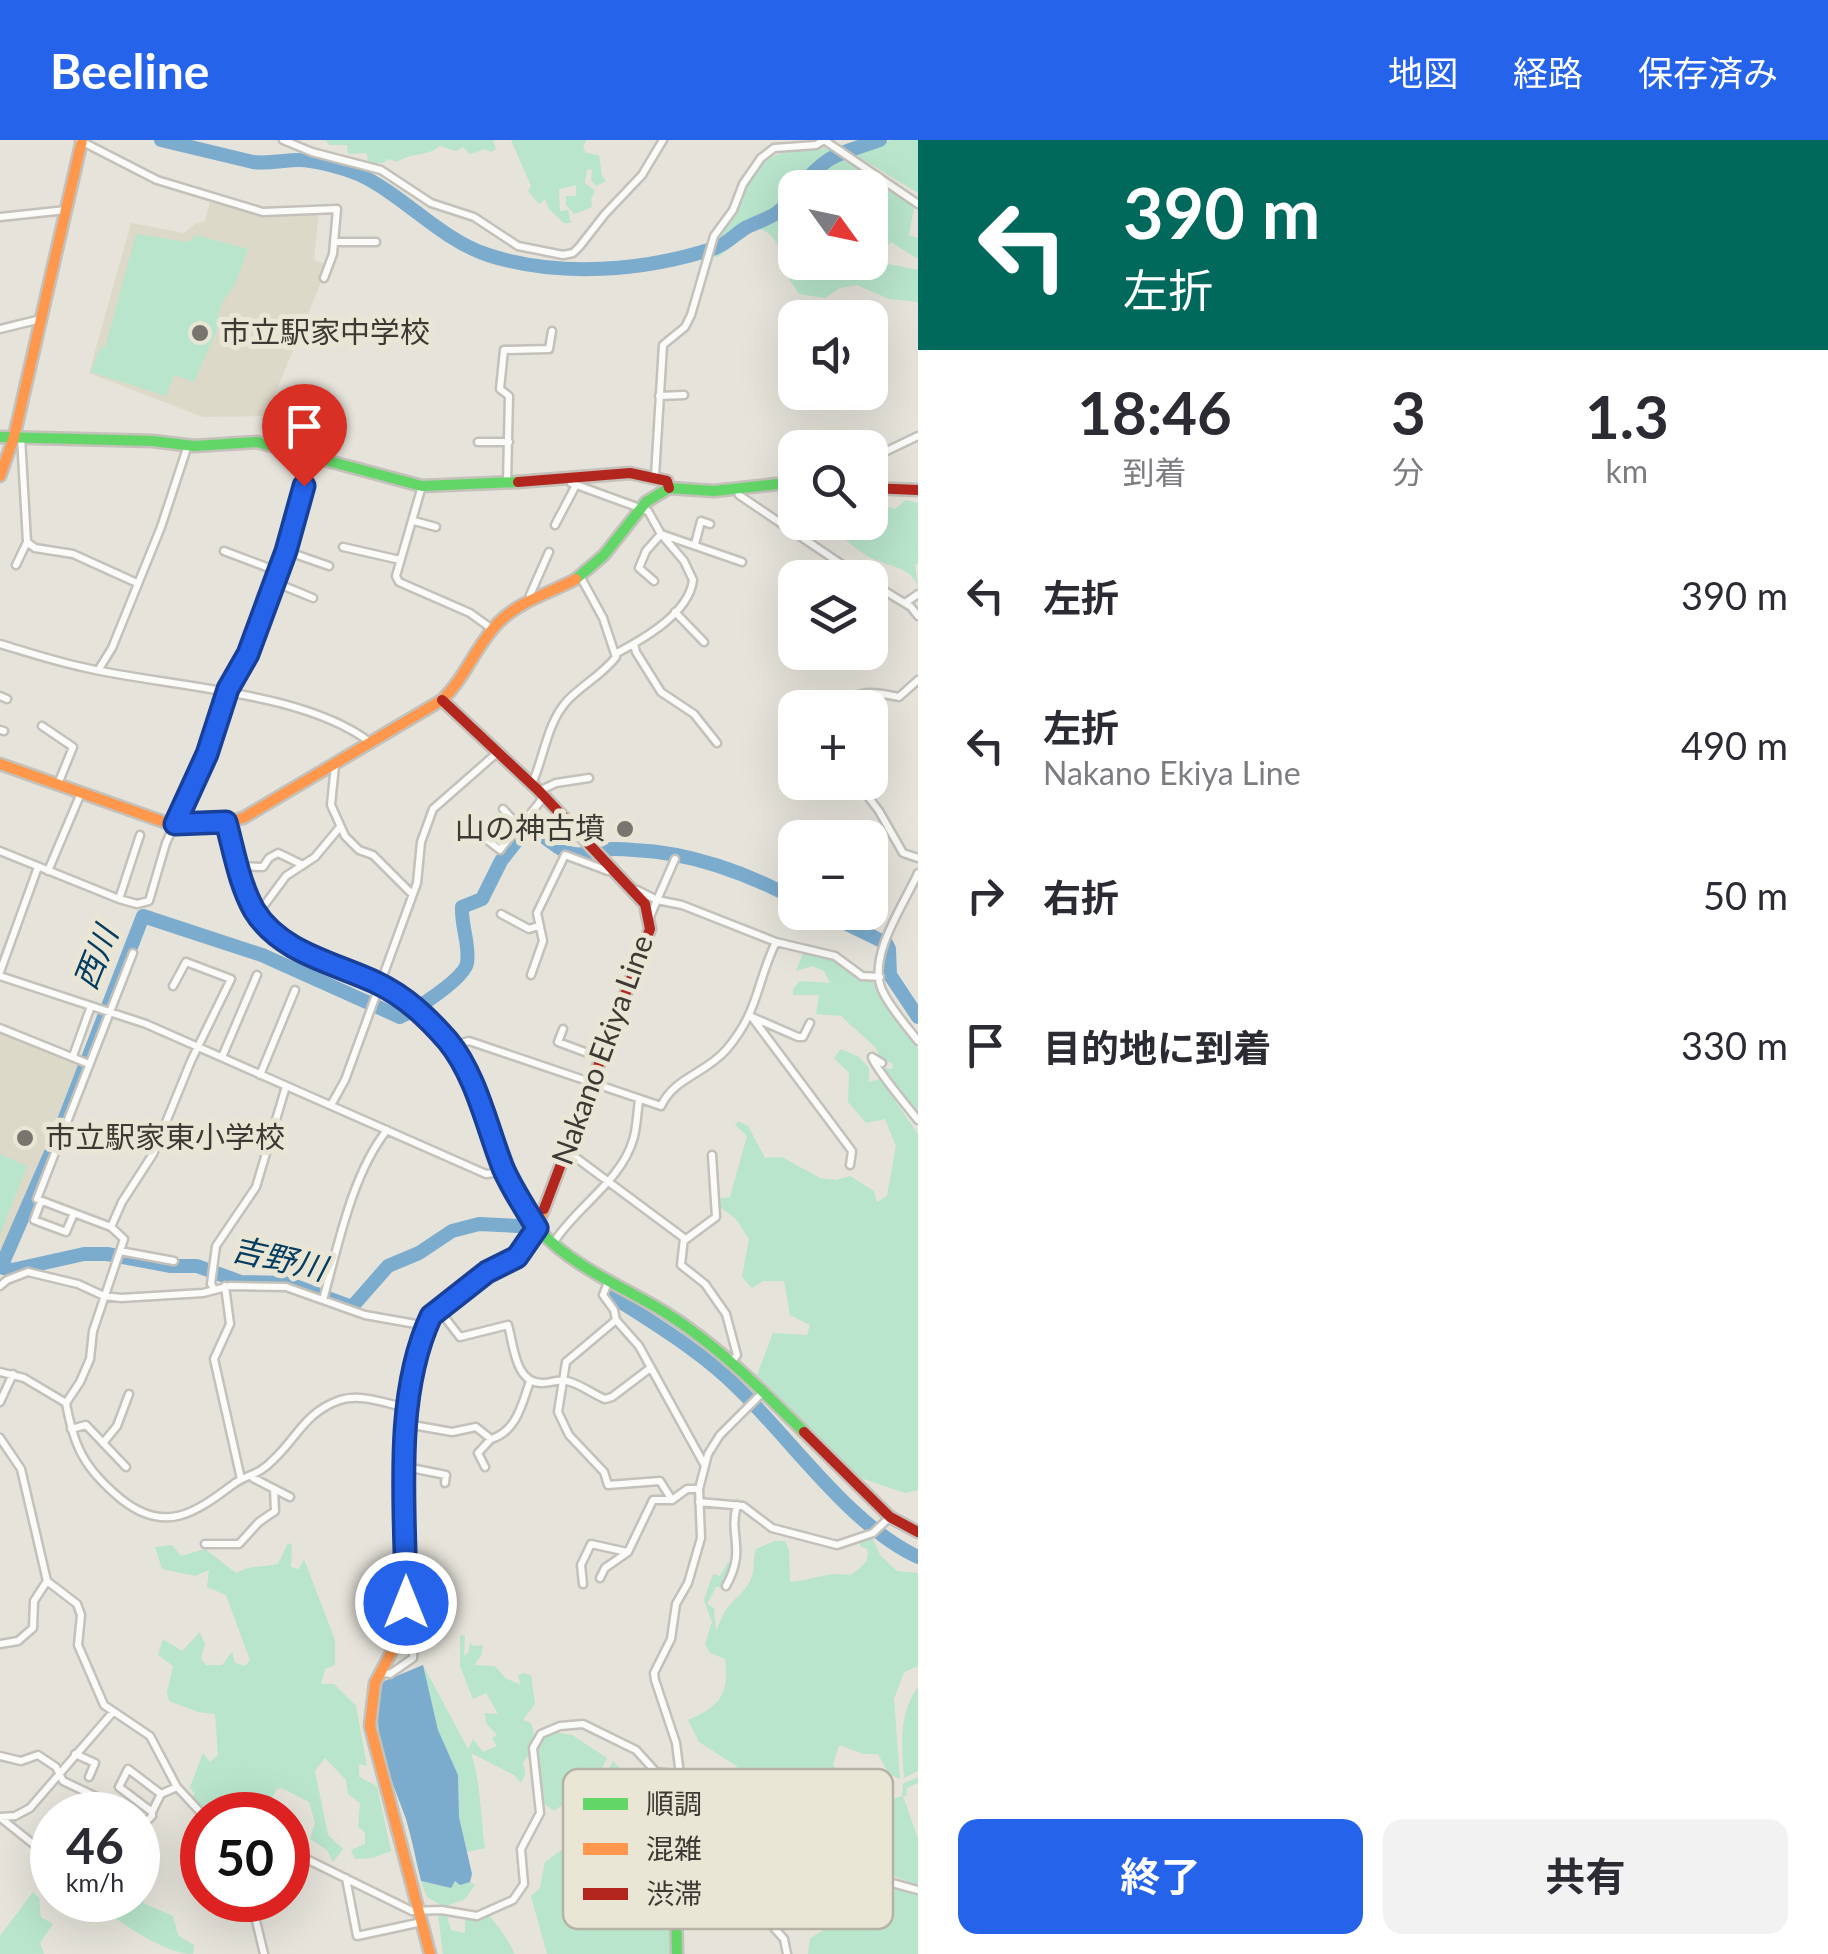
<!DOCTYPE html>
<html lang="ja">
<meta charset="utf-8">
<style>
:root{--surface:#fff;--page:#f2f2f3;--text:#2b2b33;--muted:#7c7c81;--accent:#2563eb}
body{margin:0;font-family:Lato,"Noto Sans JP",sans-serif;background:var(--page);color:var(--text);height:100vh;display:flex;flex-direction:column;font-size:38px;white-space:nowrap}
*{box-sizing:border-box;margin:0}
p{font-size:32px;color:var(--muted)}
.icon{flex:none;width:55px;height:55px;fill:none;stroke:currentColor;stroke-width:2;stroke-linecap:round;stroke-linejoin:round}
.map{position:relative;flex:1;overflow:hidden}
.details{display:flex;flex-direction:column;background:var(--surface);width:910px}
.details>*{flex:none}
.top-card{background:#00695c;color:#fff;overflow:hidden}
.needle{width:65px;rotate:123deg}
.buttons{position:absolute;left:778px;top:30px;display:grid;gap:20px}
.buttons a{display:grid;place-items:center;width:110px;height:110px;border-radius:20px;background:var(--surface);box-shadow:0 10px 40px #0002;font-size:50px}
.speed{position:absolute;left:30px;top:1652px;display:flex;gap:20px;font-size:50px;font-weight:700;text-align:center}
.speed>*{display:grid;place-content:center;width:130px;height:130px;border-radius:50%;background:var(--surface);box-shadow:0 10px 40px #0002;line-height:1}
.speed small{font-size:25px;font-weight:400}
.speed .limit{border:15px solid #d22;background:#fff;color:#111}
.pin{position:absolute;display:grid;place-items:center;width:85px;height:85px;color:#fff;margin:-102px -42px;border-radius:50% 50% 50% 0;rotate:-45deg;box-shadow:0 0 10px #0007}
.pin .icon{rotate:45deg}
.me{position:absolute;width:110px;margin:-55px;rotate:0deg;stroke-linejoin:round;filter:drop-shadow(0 0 8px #0008)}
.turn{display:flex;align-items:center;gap:35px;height:210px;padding:0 40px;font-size:45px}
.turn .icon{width:130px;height:130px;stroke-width:2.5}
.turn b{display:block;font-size:70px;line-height:85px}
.eta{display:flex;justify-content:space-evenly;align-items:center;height:170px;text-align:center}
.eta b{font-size:60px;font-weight:700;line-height:70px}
.action{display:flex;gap:20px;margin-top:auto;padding:20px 40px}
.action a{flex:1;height:115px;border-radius:20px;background:var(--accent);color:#fff;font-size:40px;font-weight:700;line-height:115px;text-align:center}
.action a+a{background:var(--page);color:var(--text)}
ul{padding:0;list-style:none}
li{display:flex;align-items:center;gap:30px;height:150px;padding:0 40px}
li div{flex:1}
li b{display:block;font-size:38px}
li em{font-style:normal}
header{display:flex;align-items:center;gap:60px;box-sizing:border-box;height:140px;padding:0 50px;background:var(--accent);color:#fff}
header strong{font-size:48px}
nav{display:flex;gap:55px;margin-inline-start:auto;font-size:35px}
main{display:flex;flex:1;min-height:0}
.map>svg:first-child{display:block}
.built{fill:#ddd9c9}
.green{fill:#b8e5cb;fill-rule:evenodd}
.water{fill:#7babcd}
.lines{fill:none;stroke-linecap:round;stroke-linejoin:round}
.river{stroke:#7babcd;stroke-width:14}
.street-casing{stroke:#c3c1ba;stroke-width:11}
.fast-casing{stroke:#c3c1ba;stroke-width:15}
.slow-casing{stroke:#c3c1ba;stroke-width:15}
.jam-casing{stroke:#c3c1ba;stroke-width:15}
.street{stroke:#fbfbf9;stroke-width:6}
.fast{stroke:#63d668;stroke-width:10}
.slow{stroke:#ff974d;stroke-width:10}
.jam{stroke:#b3261e;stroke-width:10}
.route-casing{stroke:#184099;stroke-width:25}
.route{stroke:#2563eb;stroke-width:18}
.poi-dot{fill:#77756e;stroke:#eae6d5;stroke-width:4}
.labels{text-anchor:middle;stroke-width:10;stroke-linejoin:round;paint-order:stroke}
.poi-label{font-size:30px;fill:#3c3a34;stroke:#eae6d5;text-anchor:start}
.street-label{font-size:30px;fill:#3c3a34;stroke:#eae6d5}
.water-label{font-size:32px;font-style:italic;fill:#053d60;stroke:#eae6d5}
.key{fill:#eae6d5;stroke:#b6b2a5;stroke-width:2.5}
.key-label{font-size:28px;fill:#3c3a34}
</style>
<header>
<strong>Beeline</strong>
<nav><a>地図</a><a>経路</a><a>保存済み</a></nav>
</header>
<main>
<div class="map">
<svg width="918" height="1814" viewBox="0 0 918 1814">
<rect width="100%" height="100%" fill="#e5e3da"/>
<path class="built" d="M210 62 268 77 319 72 314 120 328 125 266 276 203 277 89 233 131 83 184 93 195 84 205 81Z
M0 892 79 922 3 1116H0Z"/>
<path class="green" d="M326 0H493L496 9 491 12 485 9 470 14 463 7 456 11 440 6C425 18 413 11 397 22L389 19 383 23H368L367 13 348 14 347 5H329Z
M511 0H586L583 7 586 13 599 15 602 36 606 41 596 46 591 40 592 30 587 29 585 43 595 51 591 59 592 67 574 74 566 65V56H576V45L559 49 560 71 568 70 571 83H564L549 69 545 59 539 64 528 51 531 46Z
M892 0H918V53L852 13Z
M825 8 848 19 914 67 909 95 918 98V117L916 118 891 102 874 121 918 130V162L889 159 857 145 840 148 825 158 799 154C795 147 789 140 786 133 778 115 782 95 757 88L718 117 711 116C718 94 733 82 741 62 762 10 772 13 825 8ZM795 48H870V122H795Z
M136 94 188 102 196 95 248 109C244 119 241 131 236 141 229 156 215 166 219 185L194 242 175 235 166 256 91 232 100 207 105 208Z
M906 360 918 363V423L915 425 918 446C910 426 886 426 869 417 860 412 851 404 842 397V383L870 382V361L895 369Z
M803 813 838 820 877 845 918 909V971L885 934V928L892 929 893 924 881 919 876 908 841 876 816 874 819 855H793V849L800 841 830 843 824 831 812 826 796 831Z
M841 909 859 917 869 928V942L880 939 918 994V1350L905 1353 861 1338 757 1235 773 1193 807 1195 810 1185 790 1175 784 1141H763L752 1148 742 1137 749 1099 736 1079 720 1067 721 1058 730 1057 747 996 735 985 738 981 748 986 765 1018 782 1017 820 1038 836 1040 850 1036 874 1051 877 1062 887 1056 896 1006 885 979 866 983 848 962 849 933 834 918Z
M0 1014 27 1026 0 1095Z
M872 1397 880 1415 897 1431 918 1433V1526L904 1532 894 1559 900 1639 889 1634 878 1614H864L839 1605 833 1624 844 1648 875 1665 902 1656 903 1644 918 1637V1643L907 1648 906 1656H903L918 1699V1745C899 1738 873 1727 852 1729 830 1730 824 1744 796 1741L810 1714 811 1692 801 1682C778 1684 752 1678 735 1661L752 1642 735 1625 699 1602 688 1580C719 1567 730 1554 725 1519L710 1513 705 1504 712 1482 704 1460 713 1434 720 1436 728 1422 734 1425 722 1447H716L707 1464 714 1468 716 1491C719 1484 723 1473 728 1467 735 1458 744 1453 750 1441 756 1430 752 1420 756 1409L775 1401H785L789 1410 790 1442C816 1440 823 1432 850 1435 860 1428 871 1422 867 1409L860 1406V1400Z
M288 1403 292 1405 291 1427 299 1429 304 1419 335 1500V1525L325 1529 321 1544H334L356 1566 367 1626 359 1624V1637L377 1646 391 1711 372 1718 355 1719 351 1710 365 1704V1692L358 1687 360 1663 348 1654 346 1640 325 1618 315 1631 328 1695 343 1709 333 1722 327 1710 310 1699 315 1683 309 1662 282 1648 277 1649 270 1661 276 1671 266 1675H207L190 1657 195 1655 190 1647 203 1613 210 1622 218 1615 215 1574 198 1572 169 1561 167 1553 173 1526 158 1515 163 1499 182 1511 200 1492 205 1505 201 1518 206 1525H222L232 1512 235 1523 245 1526 250 1520 226 1455 207 1447 209 1430 195 1436 162 1429 155 1407 172 1405 181 1416 205 1409 236 1433C254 1424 259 1428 278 1424Z
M460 1495 465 1496 464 1516 469 1512 470 1502 473 1506 483 1505 481 1516 474 1525 495 1526 505 1538 521 1545 518 1536 523 1533 531 1535 535 1564 523 1580 531 1583C536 1596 534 1611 523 1622L525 1634 521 1643 514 1635 471 1613C481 1642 480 1676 485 1708L467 1712 459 1677 458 1635 438 1590 423 1525 468 1609 473 1599 483 1612 497 1606 492 1598 497 1595 486 1583 485 1573 498 1574 486 1553 473 1559 460 1526Z
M918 1547V1631L904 1638C902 1606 898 1574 918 1547Z
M552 1592 572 1595 607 1618 602 1628 588 1637 600 1640 609 1647 615 1642 608 1630 613 1621C628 1634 631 1653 636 1672L621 1676 599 1646 592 1643 554 1671 543 1663C540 1640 527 1605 552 1592Z
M610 1675 616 1679V1687L625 1688 631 1678 645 1680 658 1675 671 1682 668 1714 673 1728 663 1744 671 1764 668 1767 670 1814H547L531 1756 540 1748 545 1722Z
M138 1722 153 1741 143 1763 173 1776 178 1795 194 1805 193 1814C167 1814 123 1786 101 1766L100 1760H138Z
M855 1735 918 1755V1814H808L810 1798 824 1790 835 1759 810 1750Z
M421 1741 450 1748 455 1741 461 1745 470 1742 475 1745 465 1759 444 1767 427 1757Z
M33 1752 39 1758 41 1777 53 1784 40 1803 44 1814H0V1796Z
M438 1774 447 1776 451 1790 465 1793V1778L478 1780 490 1776C499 1789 510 1800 514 1814H443Z"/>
<path class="water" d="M423 1525 438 1590 458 1635 459 1677 472 1734 470 1742 460 1745 455 1741 451 1748 421 1741C416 1721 412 1699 406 1679 389 1632 369 1594 382 1542Z"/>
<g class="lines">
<path class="river" d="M161 0 253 22C270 24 283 20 299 20 315 20 343 28 358 34 404 55 438 98 488 115 559 138 645 131 715 108 727 104 736 93 747 87 773 75 777 78 795 52
M799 48C828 13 839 14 880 0
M822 772 886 803 889 809 890 835 918 877
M0 1127 12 1130 84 1114H107L171 1126H197L241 1142 287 1143 352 1167 388 1126 419 1113 452 1091 479 1084 518 1086
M1 1127 56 1001 143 776 262 815 400 877C415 870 464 839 467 823 470 805 461 786 462 767L482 759 501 721 526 689C545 692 555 710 573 714 585 716 592 712 603 710 613 708 624 709 634 710 689 712 747 733 795 759
M610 1155C655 1184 701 1211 740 1250 793 1302 851 1386 918 1417"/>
<defs>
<path id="street" d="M79 0 157 40 263 72 337 69 333 114 324 138
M283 0 312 12 381 30 431 63 474 77 518 106 563 115 573 113 580 106 605 74 642 35 663 0
M824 0 918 64
M0 77 66 70
M334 102H376
M0 189 41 179
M659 256 684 255
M478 302H509
M870 319 918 296
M655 336 663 205 685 187 691 175 714 96 733 70 743 44 761 18 774 8 816 5 824 0
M569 337 571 343 648 371 661 394 684 421 693 440C689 473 645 498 617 513
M507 343 509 256 500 249 504 210 549 209 552 191
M422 346 396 436 399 442 470 473 492 489
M737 349 739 355 862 438
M414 381 436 387
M555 385 576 345
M27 402 35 408 73 414 137 443
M695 404 701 381 710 384
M343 407 400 420
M224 411 277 431
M286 411 329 426
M16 425 27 402 21 297
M654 441 639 428 646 411 661 394 742 422
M274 442 313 458
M870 442 911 467 918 476
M532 461 530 455 549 412
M905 463 918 454
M675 472 704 502
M0 504C27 512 54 521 82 527 165 547 303 550 371 603
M634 504 636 512 661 552 694 574 717 603
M99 529 112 508 161 387 188 305
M0 556 7 559
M844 568C857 547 878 553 899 557L918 540
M42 586 73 607 58 644
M0 590 4 591
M335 625 331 665 345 696 359 710 373 715 411 753
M857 642 879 671 903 713 918 718
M532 644C544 617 547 583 567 561 582 545 602 535 616 517L603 478 580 436
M539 651 556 643 589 638
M503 669 518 685
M482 696 500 710C514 690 530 677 544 656
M0 711 119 759 137 764 149 761 166 703 207 614 228 549 249 513 286 411 312 318
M675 719 657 760 682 765 776 802 835 816 862 836 880 837
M238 726 263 727 269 718 278 713 303 725
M48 731 81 653
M918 733C905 763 867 816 882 850 890 868 906 885 918 901
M634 752 637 750 657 760 649 779
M119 759 140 695
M254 770 263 767 286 736 315 717 340 687
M501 774 529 789 538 786
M0 832 38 727
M531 835 543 801 537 773 565 715 608 731 611 729
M0 836 146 884 486 1034 504 1032
M751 876 852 1011 850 1025
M752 877 798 897H803L810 883
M0 888 89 924
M563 889 558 902 601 918
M452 906 469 901 661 966C675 937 705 934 726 910 759 872 756 843 776 802
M73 916 91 866
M222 917 257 835
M882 923 872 917C874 926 909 969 918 980
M260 935 295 850
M331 965 345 940 417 743 421 702 433 669 498 612
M567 1011 684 1098 681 1125 705 1144 726 1174 737 1215 731 1223
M41 1061 34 1080 66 1092 74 1073
M111 1087 37 1059 133 813
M685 1100 716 1077 712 1015
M554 1102C576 1067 621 1041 633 1000 637 988 637 973 639 960
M120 1111 174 1121
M609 1140 603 1155 614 1170 616 1180 566 1222 558 1272 569 1295 604 1332 608 1345 660 1341 672 1360
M0 1146 7 1140 28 1132 78 1144 104 1156 121 1158 203 1153 230 1146 286 1147 365 1175 427 1186
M225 1146 230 1184 214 1219 241 1339
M214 1149 211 1144 216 1106 256 1047 286 946
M323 1160C338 1106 352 1034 387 990
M439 1170 460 1197 508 1185C514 1206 515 1244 543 1243 552 1243 558 1239 567 1241 581 1244 592 1254 605 1259L612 1257 649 1229
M616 1180 639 1206 704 1324
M0 1232 24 1238 66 1263C74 1308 85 1329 121 1359 166 1395 196 1372 235 1343 249 1334 259 1335 273 1320 297 1298 305 1272 340 1260 361 1253 387 1264 408 1268
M763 1252 720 1295 708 1314 699 1349 701 1398 688 1443 676 1464 671 1499 654 1533 655 1540 676 1603 680 1635 713 1682 740 1750 784 1799 787 1814
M0 1262 13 1234
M66 1263 80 1242 90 1219 93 1191 124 1099 111 1087 122 1062 153 1014 191 921 231 839 186 822 173 846
M407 1284 452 1292 476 1287 491 1299C517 1291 522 1264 530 1241
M71 1289 86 1285 126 1327
M0 1298 21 1329 47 1441 77 1464 81 1475 78 1505 104 1565 150 1596 177 1647 203 1675
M103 1303 117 1286 129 1254
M406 1327 446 1335 445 1343
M485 1327 478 1313 491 1299
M253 1338 290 1357
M699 1362 743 1366 772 1388 837 1405 873 1393 890 1377
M205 1404H239L259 1382 275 1371 274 1349
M600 1438 605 1428 628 1412 653 1360H672L687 1349H699
M583 1444 581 1425 591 1404 627 1412
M726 1446C747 1408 728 1397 737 1365
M0 1504 18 1501 33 1488 34 1461 47 1441
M381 1532 390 1534 413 1518C414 1506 412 1500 400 1496
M75 1614 95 1623 89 1637
M0 1616 21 1621 38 1615 56 1627 63 1641 103 1660 125 1675
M161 1654 152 1672 119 1647 128 1629 161 1654 177 1647
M705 1671 730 1668 789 1699
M0 1677 15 1676 30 1668 113 1572
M2 1679 52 1719
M761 1684 774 1739V1760
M138 1689 152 1676V1672
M288 1710 412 1771 441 1770 477 1776 513 1760 524 1744 521 1709 540 1673 533 1608 541 1594 560 1586 583 1584 636 1610 656 1632 680 1635
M346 1738 357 1796 422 1782
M251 1760 264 1814
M757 1767 852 1732 918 1750"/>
<path id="fast" d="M0 297 153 301 194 306 257 302 422 346 518 342
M576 439 604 415 646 362 669 348 714 351 795 342
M226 682C234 713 240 748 259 775 298 829 380 830 426 877 484 937 483 1029 539 1090 574 1128 624 1147 666 1173 717 1205 761 1249 804 1292
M677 1814 674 1681 703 1670"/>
<path id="slow" d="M0 336 14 297 82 0
M0 624 167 683 226 682 243 678 442 560C466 537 476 505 499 482 520 461 550 453 576 439
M430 1814 370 1586 375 1543 400 1496 405 1479C407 1406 389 1226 436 1172 473 1130 522 1127 544 1069"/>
<path id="jam" d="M518 342 630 333 667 341 669 348
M870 348 918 350
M442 560 539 651 645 764 650 789 544 1069
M804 1292 890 1377 918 1392"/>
</defs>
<use href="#street" class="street-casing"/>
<use href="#fast" class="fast-casing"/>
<use href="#slow" class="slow-casing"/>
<use href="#jam" class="jam-casing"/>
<use href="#street" class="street"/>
<use href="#fast" class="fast"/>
<use href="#slow" class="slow"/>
<use href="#jam" class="jam"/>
</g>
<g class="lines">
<defs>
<path id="route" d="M304 346 286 411 248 514 228 549 207 614 175 684 226 682C234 711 239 743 254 770 280 813 335 823 377 843 406 857 427 877 448 901 476 935 487 987 503 1028 512 1049 525 1068 537 1088L517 1117 487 1132 431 1176C392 1260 406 1372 406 1463"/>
</defs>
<use href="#route" class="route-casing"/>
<use href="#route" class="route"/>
</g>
<g class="poi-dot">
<circle cx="200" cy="193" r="10"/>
<circle cx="625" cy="689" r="10"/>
<circle cx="25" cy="998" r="10"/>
</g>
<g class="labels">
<g class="poi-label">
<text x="220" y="203">市立駅家中学校</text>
<text x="605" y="699" text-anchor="end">山の神古墳</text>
<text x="45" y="1008">市立駅家東小学校</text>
</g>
<g class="street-label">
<text transform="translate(603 910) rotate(-70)" y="10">Nakano Ekiya Line</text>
</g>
<g class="water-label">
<text transform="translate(96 818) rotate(-68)" y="11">西川</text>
<text transform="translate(279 1119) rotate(13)" y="11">吉野川</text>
</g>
</g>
<rect x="563" y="1629" width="330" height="160" rx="15" class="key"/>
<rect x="583" y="1658" width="45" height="12" fill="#63d668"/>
<rect x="583" y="1703" width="45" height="12" fill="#ff974d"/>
<rect x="583" y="1748" width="45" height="12" fill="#b3261e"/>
<g class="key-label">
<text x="646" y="1674">順調</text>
<text x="646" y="1719">混雑</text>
<text x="646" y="1764">渋滞</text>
</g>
</svg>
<div class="buttons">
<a><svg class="needle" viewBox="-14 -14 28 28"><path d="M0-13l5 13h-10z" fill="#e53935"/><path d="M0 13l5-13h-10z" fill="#7c7c81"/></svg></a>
<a><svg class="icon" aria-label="sound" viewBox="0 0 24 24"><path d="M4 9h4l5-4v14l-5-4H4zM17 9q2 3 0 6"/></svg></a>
<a><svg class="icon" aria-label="search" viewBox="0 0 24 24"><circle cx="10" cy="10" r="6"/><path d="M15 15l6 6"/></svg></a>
<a><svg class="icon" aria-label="layers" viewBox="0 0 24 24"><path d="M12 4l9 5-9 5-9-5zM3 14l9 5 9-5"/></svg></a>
<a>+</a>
<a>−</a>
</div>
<div class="speed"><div>46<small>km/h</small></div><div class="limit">50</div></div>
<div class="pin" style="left:304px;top:346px;background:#d93025"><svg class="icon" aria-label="arrive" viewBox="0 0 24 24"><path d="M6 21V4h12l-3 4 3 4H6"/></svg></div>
<svg class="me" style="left:406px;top:1463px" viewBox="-20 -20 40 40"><circle r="17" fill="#2563eb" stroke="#fff" stroke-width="3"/><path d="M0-11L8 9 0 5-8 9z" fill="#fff"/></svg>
</div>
<section class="details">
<div class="top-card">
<div class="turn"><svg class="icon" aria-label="left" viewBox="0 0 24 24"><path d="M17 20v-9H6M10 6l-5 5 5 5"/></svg><div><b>390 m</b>左折</div></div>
</div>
<div class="eta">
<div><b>18:46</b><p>到着</p></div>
<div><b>3</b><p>分</p></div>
<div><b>1.3</b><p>km</p></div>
</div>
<ul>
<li><svg class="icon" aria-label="left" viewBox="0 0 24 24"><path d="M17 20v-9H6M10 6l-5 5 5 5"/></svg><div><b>左折</b></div><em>390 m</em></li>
<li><svg class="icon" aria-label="left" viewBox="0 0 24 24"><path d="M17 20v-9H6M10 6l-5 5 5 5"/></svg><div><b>左折</b><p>Nakano Ekiya Line</p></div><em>490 m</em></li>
<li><svg class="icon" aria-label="right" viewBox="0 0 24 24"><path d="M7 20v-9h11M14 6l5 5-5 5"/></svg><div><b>右折</b></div><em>50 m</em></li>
<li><svg class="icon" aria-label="arrive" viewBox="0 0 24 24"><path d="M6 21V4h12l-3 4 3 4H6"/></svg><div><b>目的地に到着</b></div><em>330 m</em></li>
</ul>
<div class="action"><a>終了</a><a>共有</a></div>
</section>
</main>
